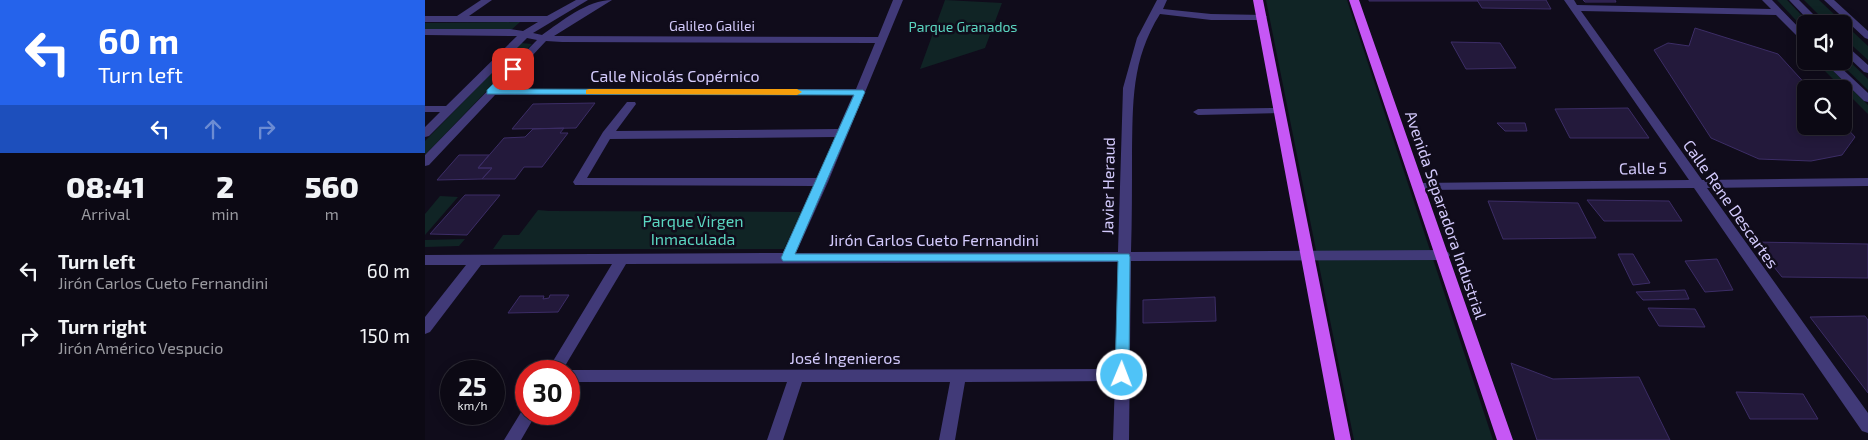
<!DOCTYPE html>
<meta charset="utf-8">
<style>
:root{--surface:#0c0914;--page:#1a1722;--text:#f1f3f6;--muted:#9a9aa0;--line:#2c2a34}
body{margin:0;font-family:"Exo 2",sans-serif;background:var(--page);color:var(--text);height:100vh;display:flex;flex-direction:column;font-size:19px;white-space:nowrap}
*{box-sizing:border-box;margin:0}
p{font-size:16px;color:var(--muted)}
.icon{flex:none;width:28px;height:28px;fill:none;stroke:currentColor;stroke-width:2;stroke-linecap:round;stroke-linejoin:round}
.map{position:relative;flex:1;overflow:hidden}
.sheet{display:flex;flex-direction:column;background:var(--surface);width:425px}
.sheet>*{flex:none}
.guide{background:#2563eb;color:#fff;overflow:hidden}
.buttons{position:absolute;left:1372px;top:15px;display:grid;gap:10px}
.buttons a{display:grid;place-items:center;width:55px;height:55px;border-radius:8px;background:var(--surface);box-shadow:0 2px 12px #0003,0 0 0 1px var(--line);font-size:25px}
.speed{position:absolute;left:15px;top:360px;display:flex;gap:10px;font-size:25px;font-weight:700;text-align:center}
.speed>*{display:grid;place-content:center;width:65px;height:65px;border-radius:50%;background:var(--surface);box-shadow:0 2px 12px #0003,0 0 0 1px var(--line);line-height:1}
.speed small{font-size:12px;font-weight:400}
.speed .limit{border:8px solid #d22;background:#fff;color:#111}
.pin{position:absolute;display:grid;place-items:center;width:42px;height:42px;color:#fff;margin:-21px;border-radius:10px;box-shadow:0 2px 8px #0006}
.me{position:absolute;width:55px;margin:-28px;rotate:1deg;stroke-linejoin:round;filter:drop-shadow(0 0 4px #0008)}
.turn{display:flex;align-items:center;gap:18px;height:105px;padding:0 15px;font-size:22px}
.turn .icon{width:65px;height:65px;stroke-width:2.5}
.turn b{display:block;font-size:35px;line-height:42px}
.lanes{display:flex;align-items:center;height:48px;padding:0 15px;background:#0003;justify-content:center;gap:25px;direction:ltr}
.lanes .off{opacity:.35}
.eta{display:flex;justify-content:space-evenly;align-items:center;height:85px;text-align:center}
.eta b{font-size:30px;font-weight:800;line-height:35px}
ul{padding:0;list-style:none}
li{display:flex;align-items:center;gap:15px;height:65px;padding:0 15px}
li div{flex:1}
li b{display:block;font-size:19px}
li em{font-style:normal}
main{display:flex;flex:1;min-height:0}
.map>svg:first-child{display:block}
.green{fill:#102425}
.building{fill:#23193b;stroke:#3c2d66}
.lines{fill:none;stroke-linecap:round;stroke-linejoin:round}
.minor{fill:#413a78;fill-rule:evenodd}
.major{fill:#c657f5;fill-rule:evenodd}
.route{fill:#4fc3f7;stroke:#337fa1}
.slow{fill:#f59e0b}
.labels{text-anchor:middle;stroke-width:5;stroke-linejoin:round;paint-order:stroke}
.far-street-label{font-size:14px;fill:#d3cafc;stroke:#100c1b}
.far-park-label{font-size:14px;fill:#5bd6c1;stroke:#100c1b}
.street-label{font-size:16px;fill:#d3cafc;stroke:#100c1b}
.park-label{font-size:16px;fill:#5bd6c1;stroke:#100c1b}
</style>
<main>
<section class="sheet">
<div class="guide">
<div class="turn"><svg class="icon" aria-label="left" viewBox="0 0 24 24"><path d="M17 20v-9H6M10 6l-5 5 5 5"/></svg><div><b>60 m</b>Turn left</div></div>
<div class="lanes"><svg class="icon" aria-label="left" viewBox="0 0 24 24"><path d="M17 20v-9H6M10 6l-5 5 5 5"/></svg><svg class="icon off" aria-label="ahead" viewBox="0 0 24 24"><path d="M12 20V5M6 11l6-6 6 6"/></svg><svg class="icon off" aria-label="right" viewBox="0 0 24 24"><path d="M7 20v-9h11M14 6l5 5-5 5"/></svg></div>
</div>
<div class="eta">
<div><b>08:41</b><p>Arrival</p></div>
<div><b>2</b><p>min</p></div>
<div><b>560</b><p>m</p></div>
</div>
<ul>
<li><svg class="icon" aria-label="left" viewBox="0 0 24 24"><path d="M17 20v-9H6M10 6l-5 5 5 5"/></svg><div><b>Turn left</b><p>Jirón Carlos Cueto Fernandini</p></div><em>60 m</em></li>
<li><svg class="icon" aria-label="right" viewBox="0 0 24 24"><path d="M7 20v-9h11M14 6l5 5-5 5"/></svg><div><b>Turn right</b><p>Jirón Américo Vespucio</p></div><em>150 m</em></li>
</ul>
</section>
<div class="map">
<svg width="1443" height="440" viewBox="0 0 1443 440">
<rect width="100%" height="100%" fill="#100c1b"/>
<path class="green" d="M520 0 577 3 560 48 495 69Z
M841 0H922L1068 440H929Z
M1352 0H1362L1385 24H1381V31Z
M1379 0H1394L1443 46V60L1419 38V24H1403Z
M95 22 85 31H0V23Z
M96 43 107 44 0 155V141Z
M1419 56 1443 79V90L1413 61H1419Z
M1390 61H1398L1443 105V114Z
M15 196 33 197 0 235V214Z
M113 210 124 211 376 212 359 249H68L78 235H94Z
M40 239 34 246 0 247V240Z"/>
<path class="building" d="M944 0H1052L1053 1H944Z
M1052 0H1121L1126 9 1057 8Z
M1158 0H1190L1191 2H1160Z
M1270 28 1353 54 1385 89H1381V126L1419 125 1430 137 1417 155 1386 161 1334 159 1286 138 1229 50 1243 43 1264 46Z
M1026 42 1075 43 1091 68 1041 69Z
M170 103 151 128 87 129 108 104Z
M1203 108 1224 138H1145L1130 109Z
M1072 123H1100L1102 131H1080Z
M139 128 135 133H143L117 167H99L90 179H57L67 168H53L79 138 100 137 108 129Z
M34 155H64L53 168H67L57 179 12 180Z
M40 195H75L42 235 5 234Z
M1162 200 1244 201 1257 221H1179Z
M1063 201 1153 203 1171 238 1078 239Z
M1329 242 1443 244V278L1357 277Z
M1193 254H1208L1225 283 1208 285Z
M1292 259 1308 290 1280 292 1260 261Z
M1260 290 1264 299 1218 300 1211 292Z
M125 295H144L133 312 83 313 95 296H119L118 299 124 298Z
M790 297 791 321 718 323V300Z
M1223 308 1270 309 1280 327 1234 326Z
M1440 316 1443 320V393L1385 317Z
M1086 363 1128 379 1214 377 1245 440H1112Z
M1311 392 1378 394 1393 419H1325Z"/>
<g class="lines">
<path class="minor" d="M56 0H67L44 16H122L151 0H163L108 33 117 35C137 21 162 0 187 0L129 36 453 37 468 0H478L403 182 371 253 693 252 698 88 712 38 732 0H742L738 9 786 14 840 15 842 17 837 20H786L735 14C706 60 708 103 707 155 707 187 707 220 706 252L1018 250 1023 252 1025 255 1023 258 1018 260 706 261 704 440H688L690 381 540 382 530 440H514L525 382H377L358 440H342L362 382H144V371H139L144 370 690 369 693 262 201 264 137 371H122L187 264 56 265 5 332 0 334V317L41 265H0V255L358 253 389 186 150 185 148 182 178 132 202 102H210L211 104 191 131 413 129 428 95H70L4 165 0 166V155L112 40 102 38 4 136 0 137V127L15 112H0V106H21L92 36 0 35V29H85L98 31 113 22H0V16H32ZM121 41 137 42 450 43 431 89H76ZM410 137 393 178H162L185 139Z
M1139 0H1149L1152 5 1346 9 1337 0H1347L1381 35V43L1378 42 1351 15 1156 11 1277 180 1443 178V186L1282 188 1443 413V433L1437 431 1269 188 990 190 988 187 990 184 994 183 1264 180Z
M1364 0H1374L1398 24H1387Z
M1399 0H1409L1443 31V39L1440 38Z
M1419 45 1422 46 1443 65V73L1439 72 1419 53Z
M1398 61H1409L1443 93V102L1439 101Z
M855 108 859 109 860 111 859 113 773 115 768 112 773 109Z
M101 408V414H111L96 440H79L98 409Z"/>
<path class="major" d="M828 0H838L926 440H910Z
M924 0H934L1088 440H1072Z"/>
</g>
<path class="route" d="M88 66 93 69 74 89 438 90 440 92 370 254H704L705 257 704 375 702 379 697 381 692 379 690 375 693 261H358L356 258 429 95 62 94V90L85 67Z"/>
<path class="slow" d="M164 89H372L377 92 372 95 161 94V90Z"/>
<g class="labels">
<g class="far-street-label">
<text x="287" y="31">Galileo Galilei</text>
</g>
<g class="far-park-label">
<text x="538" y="32">Parque Granados</text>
</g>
<g class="street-label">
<text x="250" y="82">Calle Nicolás Copérnico</text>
<text transform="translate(1218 168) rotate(-1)" y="6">Calle 5</text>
<text transform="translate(683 186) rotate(-89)" y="6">Javier Heraud</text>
<text transform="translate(1306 204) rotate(55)" y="6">Calle Rene Descartes</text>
<text transform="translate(1021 215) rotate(71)" y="6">Avenida Separadora Industrial</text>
<text x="509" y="246">Jirón Carlos Cueto Fernandini</text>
<text x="420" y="364">José Ingenieros</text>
</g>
<g class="park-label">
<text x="268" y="227">Parque Virgen<tspan x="268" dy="18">Inmaculada</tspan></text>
</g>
</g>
</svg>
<div class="buttons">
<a><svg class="icon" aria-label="sound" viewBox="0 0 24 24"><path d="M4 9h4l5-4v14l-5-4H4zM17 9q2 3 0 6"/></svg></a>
<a><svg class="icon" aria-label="search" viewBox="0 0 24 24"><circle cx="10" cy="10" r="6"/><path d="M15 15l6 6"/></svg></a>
</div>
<div class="speed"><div>25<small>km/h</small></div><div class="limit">30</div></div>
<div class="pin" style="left:88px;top:69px;background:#d93025"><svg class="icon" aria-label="arrive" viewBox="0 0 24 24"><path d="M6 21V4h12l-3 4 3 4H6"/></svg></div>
<svg class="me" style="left:697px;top:375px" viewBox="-20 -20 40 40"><circle r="17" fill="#4fc3f7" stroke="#fff" stroke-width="3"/><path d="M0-11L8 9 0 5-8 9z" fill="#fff"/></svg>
</div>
</main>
